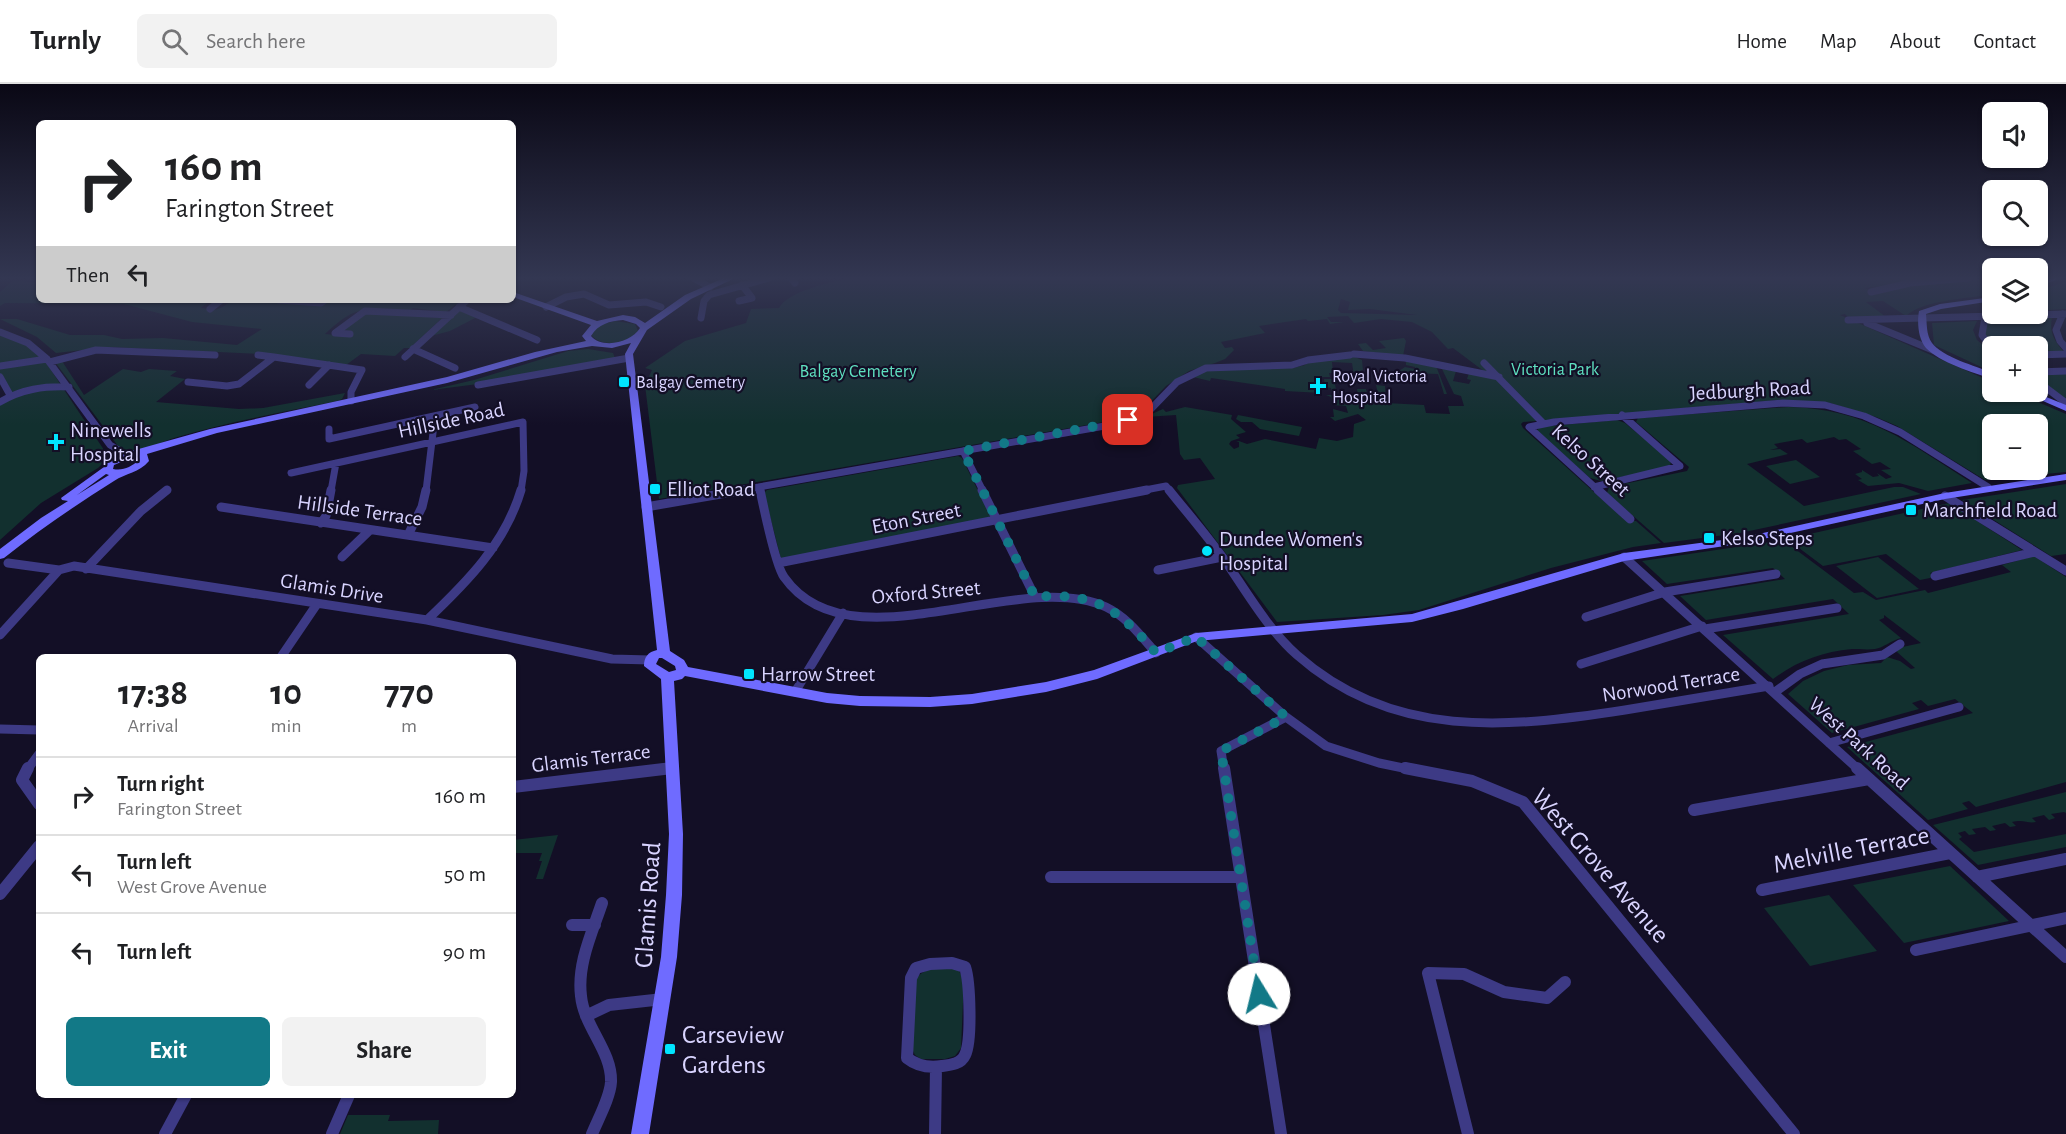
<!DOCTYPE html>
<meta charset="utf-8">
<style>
:root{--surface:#fff;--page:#f2f2f2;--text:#202124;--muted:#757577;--line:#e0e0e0;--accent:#127987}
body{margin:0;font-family:"Alegreya Sans",sans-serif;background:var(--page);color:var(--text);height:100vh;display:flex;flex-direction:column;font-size:22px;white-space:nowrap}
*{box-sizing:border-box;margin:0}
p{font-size:20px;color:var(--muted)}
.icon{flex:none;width:33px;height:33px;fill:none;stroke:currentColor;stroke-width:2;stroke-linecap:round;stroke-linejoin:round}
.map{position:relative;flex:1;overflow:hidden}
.details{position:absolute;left:36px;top:570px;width:480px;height:444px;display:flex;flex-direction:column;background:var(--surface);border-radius:9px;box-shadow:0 2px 4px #0004}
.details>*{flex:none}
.banner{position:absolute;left:36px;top:36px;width:480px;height:183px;border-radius:9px;box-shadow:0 2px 4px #0004;background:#fff;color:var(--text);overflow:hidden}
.tools{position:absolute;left:1982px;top:18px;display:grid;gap:12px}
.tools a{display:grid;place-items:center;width:66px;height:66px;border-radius:9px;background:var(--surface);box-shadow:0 2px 4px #0004;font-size:30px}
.pin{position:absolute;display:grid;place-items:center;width:51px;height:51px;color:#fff;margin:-26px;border-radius:12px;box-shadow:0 3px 9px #0006}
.me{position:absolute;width:66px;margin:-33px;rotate:351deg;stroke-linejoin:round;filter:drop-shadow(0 0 4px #0008)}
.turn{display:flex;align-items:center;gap:21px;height:126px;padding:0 30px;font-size:27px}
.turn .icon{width:78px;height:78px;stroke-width:2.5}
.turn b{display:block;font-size:42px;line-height:51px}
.then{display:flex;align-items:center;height:57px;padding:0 30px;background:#0003;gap:12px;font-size:22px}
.eta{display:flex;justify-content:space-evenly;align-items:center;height:102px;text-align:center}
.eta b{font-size:36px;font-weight:600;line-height:42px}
.action{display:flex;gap:12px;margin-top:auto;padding:12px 30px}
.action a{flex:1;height:69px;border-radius:9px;background:var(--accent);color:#fff;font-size:24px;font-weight:600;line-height:69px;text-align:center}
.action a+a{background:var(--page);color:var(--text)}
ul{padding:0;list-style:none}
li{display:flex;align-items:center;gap:18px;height:78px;padding:0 30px;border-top:2px solid var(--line)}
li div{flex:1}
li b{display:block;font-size:22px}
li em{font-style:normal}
header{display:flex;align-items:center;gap:36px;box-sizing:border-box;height:84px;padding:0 30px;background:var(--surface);border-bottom:2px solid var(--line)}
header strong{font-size:28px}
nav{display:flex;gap:33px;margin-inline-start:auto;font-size:21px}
.search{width:420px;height:54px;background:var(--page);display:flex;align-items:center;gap:15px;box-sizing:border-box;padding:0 21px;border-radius:9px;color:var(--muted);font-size:22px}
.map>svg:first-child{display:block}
.green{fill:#12302f;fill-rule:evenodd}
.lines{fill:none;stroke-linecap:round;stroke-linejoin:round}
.street-far2{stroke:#3d3a85;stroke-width:7}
.street-far1{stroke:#3d3a85;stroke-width:9}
.street{stroke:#3d3a85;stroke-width:12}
.secondary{fill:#6f6bff;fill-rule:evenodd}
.route{stroke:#127987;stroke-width:10;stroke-dasharray:0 18}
.poi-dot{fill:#00e5ff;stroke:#130f26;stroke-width:2}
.labels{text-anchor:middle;stroke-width:4.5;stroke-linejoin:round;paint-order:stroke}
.far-park-label{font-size:18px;fill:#5fe0c0;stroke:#130f26}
.far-poi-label{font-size:18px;fill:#d9d4ff;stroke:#130f26;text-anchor:start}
.street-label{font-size:21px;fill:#d9d4ff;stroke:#130f26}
.poi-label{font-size:21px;fill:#d9d4ff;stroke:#130f26;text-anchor:start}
.near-street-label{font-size:26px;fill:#d9d4ff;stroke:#130f26}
.near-poi-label{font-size:26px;fill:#d9d4ff;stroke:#130f26;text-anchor:start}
</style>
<header>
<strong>Turnly</strong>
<div class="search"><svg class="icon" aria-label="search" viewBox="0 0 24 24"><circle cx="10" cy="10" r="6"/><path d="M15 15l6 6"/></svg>Search here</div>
<nav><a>Home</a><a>Map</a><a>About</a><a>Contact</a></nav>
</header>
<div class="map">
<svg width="2066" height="1050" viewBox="0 0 2066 1050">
<rect width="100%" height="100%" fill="#130f26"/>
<path class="green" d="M850 194H1949L1865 204 1874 209 1914 200 1992 194V210C1968 215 1922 216 1906 232L1883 217 1866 218 1886 233 1849 234 1845 230 1840 231 1992 298V308H2014L2066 330V388L1985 396 1897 342 1876 333 1830 319 1780 316 1523 338 1521 340 1523 344 1625 436 1636 437 1661 459 1633 463 1551 484 1419 526 1383 531 1277 538 1177 404 1178 401 1215 395 1200 374 1184 376 1180 370 1176 331 1145 333 1163 325 1166 328 1185 323 1232 331 1231 335 1246 348 1236 351 1240 354 1231 357 1229 360 1234 365 1239 363V358H1236L1239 357 1247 360 1265 355 1316 365 1319 354 1337 357 1353 353 1354 340 1366 336 1358 330 1335 337 1330 333H1334L1333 325 1348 329 1346 322 1332 321 1331 313 1326 311H1332L1331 304 1325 303 1324 295H1334L1337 311 1345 312 1347 317 1366 318 1365 313 1358 312 1357 305H1366L1367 310H1378L1376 301 1385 302 1386 319 1424 321 1426 329 1450 330 1448 322H1464L1461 312 1454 310 1442 285 1456 287 1453 297 1469 300 1471 296 1467 295 1469 289 1485 288 1453 264 1448 265 1432 248 1412 238 1381 235 1354 239 1348 232 1327 233 1331 238H1344L1330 240 1327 235 1308 237 1306 235 1259 242 1265 249 1221 258 1225 264 1232 263 1234 266 1225 275 1215 279 1189 287 1166 302 1142 327 1116 336 659 415 645 301 652 286 645 284 685 257 746 239 751 225 779 224C788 207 832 198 850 194ZM1341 215 1350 218 1348 226 1370 225 1417 231 1341 229 1338 226ZM1992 340H2037V386H1992Z
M13 196 39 199V216H216H210L201 224C216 226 216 228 230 218L225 217 228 216 322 221 329 216H461L446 228 413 224 410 226C369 223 356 220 325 250L347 252 352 247 343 246 364 229 442 234 410 264H404L395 272 361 270 346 281 261 270 110 263 56 269 37 253 0 235H17L70 251H104L122 255 163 254 237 261 262 245 192 238 124 220 5 219 0 222V208Z
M2066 198V225L2049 226 2037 218V207Z
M461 226 477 233 450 247 431 252 457 227Z
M2052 234C2049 248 2054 256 2063 267L2037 268V262L1992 263 1983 247 1987 239 1995 236Z
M615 237 635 240 638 247C628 259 603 264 592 252V248L600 241Z
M1977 237 1973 246 1977 256 1992 269V288L1934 261 1932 239Z
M0 249 26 260 45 277 106 369 105 377 98 384 41 419 0 456V320L13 311 0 291Z
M1404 254 1406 257 1403 272 1363 267 1358 260 1366 259 1373 266 1386 264 1379 257Z
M588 265 613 269 615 274 486 299 431 306 474 296 568 267Z
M1352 272 1362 276 1363 286 1360 287 1364 292H1354L1352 279 1332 278 1333 289H1329L1330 293H1319L1322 309 1285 307V305L1211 294 1210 297 1193 293 1206 285 1293 284 1305 281 1308 277Z
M62 277 84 311 123 285 141 288 149 285 177 287 170 292 185 295 156 318 239 325 263 324 345 309 342 315 337 317C283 328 228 338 174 354 158 359 138 372 121 366L55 278Z
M1406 277 1436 282 1447 310H1444L1438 290 1409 289V297H1405L1404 293 1397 292 1396 289 1405 283 1415 285V283L1406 281Z
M2066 289V315L2038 296V292L2041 290Z
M1788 323C1866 324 1909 359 1972 399L1928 407 1899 399 1868 402 1858 396 1862 395 1855 390 1862 388V386L1873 393 1879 392 1877 389 1886 395 1892 393 1881 386 1891 385 1880 378 1872 380 1853 367 1861 365 1846 355 1839 356 1834 353 1807 359 1802 355 1774 360 1778 364 1770 366 1780 365 1788 370 1747 380 1804 422 1894 403H1903L1921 410 1740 449 1664 459 1607 409 1609 403 1687 387 1689 383 1636 338 1638 334Z
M1238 331 1302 343 1299 352 1260 345 1252 338H1241L1236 335Z
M1617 336 1625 339 1671 377 1670 383 1601 397 1590 394 1537 347 1539 343Z
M958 372 962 374 991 433 781 475 764 409 767 406Z
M1796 376 1820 393 1790 400 1766 382Z
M2066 400V470L2051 472 1962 416Z
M1949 419 2022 466 1930 489 1935 493 1920 496 1886 470 1823 482 1787 455Z
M1783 456 1854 509 1863 508 1876 516 1925 506 1928 509 2011 488 2002 481 2034 472 2066 493V698L1976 723 1969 717 1962 719 1968 725 1928 736 1847 663 1973 629 1955 615 1928 622 1921 616 1912 619 1919 625 1832 649 1788 610 1803 597 1824 587 1848 581 1881 579 1887 573 1900 577 1911 585 1915 584 1897 568 1898 564 1921 559 1884 531V534L1879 536 1901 554C1892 556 1883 564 1875 565 1868 566 1859 565 1852 565 1822 568 1797 577 1773 595L1723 551 1849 530 1833 515 1706 536 1680 512 1785 495 1773 484 1667 500 1642 477Z
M1878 473 1919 505 1877 514 1836 482Z
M2066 708V729L2064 728 2051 730 2055 734 2049 736 2044 731 2032 734 2036 738C2028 740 2024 735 2012 738L2016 742 2010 743 2005 739 1992 742 1996 746 1990 747 1985 743 1972 745 1976 750 1969 751 1965 747 1958 749 1962 753 1959 755 1974 768 2066 750V763L1978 781 1933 741Z
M558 751 543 795H536L542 777H539L542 769H513V756Z
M1950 782 2009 837 1904 859 1853 801Z
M1829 811 1877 867 1810 882 1764 824Z
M951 884 959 887 964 896 961 964 955 972 945 975H921L915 971 911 963 916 895C925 883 937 885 951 884Z
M348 1031H390L388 1037 439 1036 438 1050H340Z"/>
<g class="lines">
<path class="street-far2" d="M693 194 710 203
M791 194 795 199
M1871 208 1910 199 1968 194
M279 216 321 219 325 216
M739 217 752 214 742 201
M459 223 537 256
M546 223 566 213 584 210 609 221 646 218 661 223
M210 225 221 216
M2063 230 2056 246 2060 257 2066 264
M1985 233 1982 251 1992 265
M701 234 704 217 709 211 769 194
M1848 236 2066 230
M1867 239 1935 267
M0 248 28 259 47 275 110 361 127 371
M350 250 335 249 365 227 451 231
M413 265 455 284
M1354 270 1405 274 1499 293
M258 271 274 273
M2037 271 2066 270
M405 273 467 216
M50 278 96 266 215 271
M1484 279 1543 339
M0 282 47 275
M2037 288 2066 287
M0 293 10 311
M2037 297 2066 319
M188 298 227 302 239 300 274 273 362 286 351 308V317
M309 301 329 281
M478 301 629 274
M0 318C22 305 44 302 69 303
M329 345V355L475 323
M963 367 983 407
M291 389 523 338 524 387 521 407
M759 403 760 407
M1594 403 1680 382 1622 331
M331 407 336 379
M426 407 435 332
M736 407 1116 340 1148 328 1177 298 1206 284 1292 281 1308 276 1350 271
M1140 407 1166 402 1170 407
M1599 407 1529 343 1554 338 1783 319 1825 321 1864 332 1900 348 1988 403"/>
<path class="street-far1" d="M760 406C764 424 775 481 784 493 849 586 1018 483 1106 523 1127 533 1141 552 1156 569
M982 406 1035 513
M1169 406C1189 431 1210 455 1228 481 1249 512 1269 546 1297 571 1393 656 1508 644 1625 626 1673 618 1721 610 1769 602
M1598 406 1630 435
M1945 412 2066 487
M221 423 493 464
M646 423 744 406
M321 439 326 432 331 406
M408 451 422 423 426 406
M342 473 370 446
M1624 473 1859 686
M8 479 59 486 74 482 427 536 612 575 650 576
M778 479 1147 406
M86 485 141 427 167 406
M1158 486 1222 473
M1935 492 2035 468
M1586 533 1665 508 1776 490
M427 536C467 498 505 460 521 406
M1705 545 1837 524
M0 551 59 486
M1196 553 1286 633 1326 662 1379 679 1413 686
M281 573 317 520
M1581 580 1702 542
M795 608 843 529
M1775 608 1800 590 1822 580 1883 571 1900 560
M0 645 39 646
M1829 659 1959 623
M27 686 39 670
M660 686 673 684
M1224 686 1221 667 1286 633"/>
<path class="street" d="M28 684 22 696 39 720
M1224 684 1281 1050
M1405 684 1472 697 1523 718 1794 1050
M1857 684 2066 873
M513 703 672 684
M1694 726 1869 695
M1051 793H1240
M1977 793 2066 775
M1762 806 1950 769
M0 810 39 762
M572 841H595
M1916 866 2066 834
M952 879 965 883C970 898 972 957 965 971 961 980 951 981 942 982 929 984 917 982 907 974L911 894 916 884 930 880Z
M586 932 609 921 663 915
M165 1050 186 1011
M332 1050 349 1011
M592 1050C598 1035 610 1014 611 998 612 967 584 943 581 912 577 880 592 849 602 819
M935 1050 936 983
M1468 1050 1428 889 1464 890 1504 908 1547 914 1565 898"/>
<path class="secondary" d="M724 194H735L691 215 647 246 633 270 670 567 684 576 688 583 827 609 860 612 930 613 972 610 1046 598 1094 586 1196 549 1412 530 1624 469 1745 453 1945 409 2066 390V396L1945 415 1745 459 1624 477 1463 525 1412 538 1197 557 1097 595 1046 608 972 620 930 623 860 622 827 619 685 592 682 595 674 597 683 750 682 811 677 873 649 1050H631L661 873 666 811 669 750 661 595 644 582C644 573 648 568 657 566L625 270 631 259 612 264 592 262 557 268 447 299 217 349 147 370 149 377C139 389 126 389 114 397 76 421 39 446 4 474L0 475V465L41 434 68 417 62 416 61 414 104 383 106 377 128 368 210 345 447 293 535 268 586 257 582 252 591 241 513 213V208L597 237 623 231 635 233 645 239 685 211ZM623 236 636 240 640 244C631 259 602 265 591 252 598 240 610 237 623 236ZM133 373 138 374 139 376C131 383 123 387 113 385L114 381ZM106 390 109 391 77 411ZM659 574H662L675 582 676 586 669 588 656 580Z
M2049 194H2061L2037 203V198Z
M1992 213V217L1941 225 1926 230C1927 239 1926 251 1932 259 1942 273 1976 282 1992 289V295C1974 289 1939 278 1926 264 1918 255 1917 238 1919 227L1940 220Z
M2022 308H2034L2066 321V327Z"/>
</g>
<linearGradient id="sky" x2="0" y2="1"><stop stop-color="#0a0815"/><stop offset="0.57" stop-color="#333752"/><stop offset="1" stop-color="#333752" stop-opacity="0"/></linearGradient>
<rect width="2066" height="341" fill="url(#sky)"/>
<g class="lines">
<path class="route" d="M1128 336 963 367 1035 513C1096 508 1118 525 1156 569L1196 553 1286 633 1221 667 1259 910"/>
</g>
<g class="poi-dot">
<rect x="618" y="292" width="12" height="12" rx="3"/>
<path d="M1315 293h6v6h6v6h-6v6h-6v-6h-6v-6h6z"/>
<path d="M53 349h6v6h6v6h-6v6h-6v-6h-6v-6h6z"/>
<rect x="649" y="399" width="12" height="12" rx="3"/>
<rect x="1905" y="420" width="12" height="12" rx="3"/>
<rect x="1703" y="448" width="12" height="12" rx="3"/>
<circle cx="1207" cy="467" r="6"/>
<rect x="743" y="584" width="12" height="12" rx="3"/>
<rect x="664" y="959" width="12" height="12" rx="3"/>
</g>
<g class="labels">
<g class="far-park-label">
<text x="1555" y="291">Victoria Park</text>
<text x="858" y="293">Balgay Cemetery</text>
</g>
<g class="far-poi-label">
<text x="1332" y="298">Royal Victoria<tspan x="1332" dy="21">Hospital</tspan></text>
<text x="636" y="304">Balgay Cemetry</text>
</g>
<g class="street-label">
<text transform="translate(1750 306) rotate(-3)" y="7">Jedburgh Road</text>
<text transform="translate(451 336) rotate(-12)" y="7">Hillside Road</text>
<text transform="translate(1591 376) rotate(42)" y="7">Kelso Street</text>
<text transform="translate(360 426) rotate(8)" y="7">Hillside Terrace</text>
<text transform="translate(916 434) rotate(-11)" y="7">Eton Street</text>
<text transform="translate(332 504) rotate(9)" y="7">Glamis Drive</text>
<text transform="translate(926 508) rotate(-5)" y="7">Oxford Street</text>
<text transform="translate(1671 600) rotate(-9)" y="7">Norwood Terrace</text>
<text transform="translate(1859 659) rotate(42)" y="7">West Park Road</text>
<text transform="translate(591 674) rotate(-7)" y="7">Glamis Terrace</text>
</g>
<g class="poi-label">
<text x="70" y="353">Ninewells<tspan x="70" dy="24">Hospital</tspan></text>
<text x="667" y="412">Elliot Road</text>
<text x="1923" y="433">Marchfield Road</text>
<text x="1721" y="461">Kelso Steps</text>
<text x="1219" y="462">Dundee Women's<tspan x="1219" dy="24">Hospital</tspan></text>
<text x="761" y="597">Harrow Street</text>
</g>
<g class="near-street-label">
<text transform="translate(1851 765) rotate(-11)" y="9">Melville Terrace</text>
<text transform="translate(1601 781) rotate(49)" y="9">West Grove Avenue</text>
<text transform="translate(647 821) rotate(-86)" y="9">Glamis Road</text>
</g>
<g class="near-poi-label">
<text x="682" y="959">Carseview<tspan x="682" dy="30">Gardens</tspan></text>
</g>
</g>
</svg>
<div class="tools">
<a><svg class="icon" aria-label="sound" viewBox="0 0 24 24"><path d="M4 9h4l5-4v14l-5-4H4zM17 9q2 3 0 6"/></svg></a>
<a><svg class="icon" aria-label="search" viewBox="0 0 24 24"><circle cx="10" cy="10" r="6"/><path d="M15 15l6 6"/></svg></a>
<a><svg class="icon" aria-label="layers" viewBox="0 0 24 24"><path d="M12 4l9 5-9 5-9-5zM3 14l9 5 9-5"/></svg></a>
<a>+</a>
<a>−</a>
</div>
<div class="pin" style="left:1128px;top:336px;background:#d93025"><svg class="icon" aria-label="arrive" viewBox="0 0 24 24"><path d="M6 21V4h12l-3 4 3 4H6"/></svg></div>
<svg class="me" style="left:1259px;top:910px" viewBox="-20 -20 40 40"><circle r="19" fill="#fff"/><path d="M0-13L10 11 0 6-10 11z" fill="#127987"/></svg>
<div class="banner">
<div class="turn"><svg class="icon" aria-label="right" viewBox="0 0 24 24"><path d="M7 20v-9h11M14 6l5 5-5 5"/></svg><div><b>160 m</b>Farington Street</div></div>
<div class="then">Then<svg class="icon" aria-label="left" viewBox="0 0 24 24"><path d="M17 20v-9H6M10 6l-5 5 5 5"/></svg></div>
</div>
<section class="details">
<div class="eta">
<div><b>17:38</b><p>Arrival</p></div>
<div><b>10</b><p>min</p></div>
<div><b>770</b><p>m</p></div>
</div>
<ul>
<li><svg class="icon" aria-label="right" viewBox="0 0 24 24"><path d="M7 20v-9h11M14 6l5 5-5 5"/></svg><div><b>Turn right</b><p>Farington Street</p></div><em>160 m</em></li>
<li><svg class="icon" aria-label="left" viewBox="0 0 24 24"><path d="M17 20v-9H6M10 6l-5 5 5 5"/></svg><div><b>Turn left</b><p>West Grove Avenue</p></div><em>50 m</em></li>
<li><svg class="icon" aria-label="left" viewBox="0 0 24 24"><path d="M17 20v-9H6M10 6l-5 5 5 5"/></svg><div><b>Turn left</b></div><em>90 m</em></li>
</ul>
<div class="action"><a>Exit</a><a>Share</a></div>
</section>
</div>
